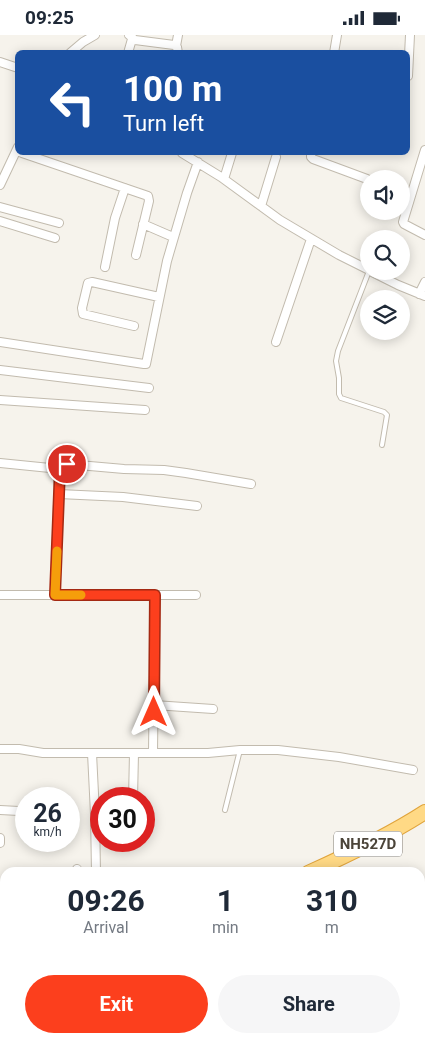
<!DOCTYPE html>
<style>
:root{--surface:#fff;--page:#f6f6f7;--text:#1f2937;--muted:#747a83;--accent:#fc3f1d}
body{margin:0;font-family:Roboto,sans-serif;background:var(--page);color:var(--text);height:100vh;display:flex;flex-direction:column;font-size:19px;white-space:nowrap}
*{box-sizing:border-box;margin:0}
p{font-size:16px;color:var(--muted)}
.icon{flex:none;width:28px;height:28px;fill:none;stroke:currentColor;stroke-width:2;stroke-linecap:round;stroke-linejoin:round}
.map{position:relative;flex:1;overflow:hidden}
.drawer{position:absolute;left:0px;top:832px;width:425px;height:176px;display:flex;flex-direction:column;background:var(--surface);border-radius:15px 15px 0 0;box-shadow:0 2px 12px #0003}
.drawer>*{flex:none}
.guide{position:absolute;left:15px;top:15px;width:395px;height:105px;border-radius:8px;box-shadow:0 2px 12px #0003;background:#1a4fa0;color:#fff;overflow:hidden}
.fabs{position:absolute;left:360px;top:135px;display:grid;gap:10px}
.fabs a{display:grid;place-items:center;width:50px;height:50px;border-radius:50%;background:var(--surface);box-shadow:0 2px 12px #0003;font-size:25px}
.speed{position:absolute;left:15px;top:752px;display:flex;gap:10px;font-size:25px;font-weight:700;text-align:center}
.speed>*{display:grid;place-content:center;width:65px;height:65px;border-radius:50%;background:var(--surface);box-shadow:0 2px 12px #0003;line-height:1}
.speed small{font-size:12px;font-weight:400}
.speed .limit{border:8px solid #d22;background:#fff;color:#111}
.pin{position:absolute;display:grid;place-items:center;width:42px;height:42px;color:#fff;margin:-21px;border:2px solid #fff;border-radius:50%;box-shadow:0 1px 5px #0007}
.me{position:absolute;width:55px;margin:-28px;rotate:0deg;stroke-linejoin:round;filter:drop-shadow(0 0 4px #0008)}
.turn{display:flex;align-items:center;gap:18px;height:105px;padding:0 25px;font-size:22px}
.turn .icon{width:65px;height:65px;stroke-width:2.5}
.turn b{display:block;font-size:35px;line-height:42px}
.eta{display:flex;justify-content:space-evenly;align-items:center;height:85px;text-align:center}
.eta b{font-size:30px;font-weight:700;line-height:35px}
.action{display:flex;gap:10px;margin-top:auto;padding:10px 25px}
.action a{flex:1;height:58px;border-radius:30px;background:var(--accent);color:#fff;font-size:20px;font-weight:700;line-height:58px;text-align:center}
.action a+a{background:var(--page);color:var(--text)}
.status{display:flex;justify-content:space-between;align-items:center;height:35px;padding:0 25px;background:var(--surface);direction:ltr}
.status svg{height:14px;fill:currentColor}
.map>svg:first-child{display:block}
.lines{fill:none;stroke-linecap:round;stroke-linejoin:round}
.service-casing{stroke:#c2bbae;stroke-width:6}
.minor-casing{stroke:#c2bbae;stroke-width:10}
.trunk-casing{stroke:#e0a43c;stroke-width:16}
.service{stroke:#fff;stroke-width:4}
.minor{stroke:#fff;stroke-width:8}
.trunk{stroke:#ffd985;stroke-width:14}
.route-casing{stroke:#a42913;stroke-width:12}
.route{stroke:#fc3f1d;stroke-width:9}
.slow{stroke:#f59e0b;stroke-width:9}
.labels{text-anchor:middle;stroke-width:4;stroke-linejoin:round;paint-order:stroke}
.shield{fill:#fff;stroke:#817c74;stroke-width:1}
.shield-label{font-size:15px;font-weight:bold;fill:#4b4439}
</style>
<div class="status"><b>09:25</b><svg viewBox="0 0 49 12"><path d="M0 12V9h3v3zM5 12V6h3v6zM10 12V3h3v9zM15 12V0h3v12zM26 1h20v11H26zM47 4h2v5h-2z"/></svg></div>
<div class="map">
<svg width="425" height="1008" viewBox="0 0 425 1008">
<rect width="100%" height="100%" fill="#f6f3ec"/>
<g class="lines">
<defs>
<path id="service" d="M369 236 338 316 336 326 339 343V359L341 363 384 377 387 380 382 410
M225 775 240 715"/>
<path id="minor" d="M129 0 135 5 174 10 177 12 178 18
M176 11 178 0
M70 18 83 7 95 0
M128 18 132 4
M334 18 337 0
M0 27 18 33
M408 41 410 0
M425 115 403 187 404 189 425 200
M22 118 148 161 149 166 136 220
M182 118 221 142 280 185 339 220 369 235
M311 118V122L313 124 367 144
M224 144 232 118
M0 150 18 112
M261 171 276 122
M0 172 59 188
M0 186 55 203
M143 189 173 202
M105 232 115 183 125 153
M370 236 398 250 425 261
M419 259 425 247
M134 291 83 279 82 273 88 248 92 247 159 262
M0 307 144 329H146L167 226 187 158 198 127
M276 307 311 204
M0 335 149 353
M0 365 145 375
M0 428 60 434
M59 459 123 462 197 471
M0 560H196
M55 560 59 439 62 430 67 429 124 434 164 435 186 438 251 449
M154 670 213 674
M0 714H19L43 718H208L240 715H278L339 722 413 735
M153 717 155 560
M92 718 95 779 96 838
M133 764 134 718
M0 775 19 776
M0 808V803
M76 838 77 834
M98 1008V1004
M322 1008V1004"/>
<path id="trunk" d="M308 838C348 820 388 801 425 777
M0 930H5"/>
</defs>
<use href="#service" class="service-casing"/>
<use href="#minor" class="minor-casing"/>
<use href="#trunk" class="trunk-casing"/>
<use href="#service" class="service"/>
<use href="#minor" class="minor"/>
<use href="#trunk" class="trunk"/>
</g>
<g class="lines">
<defs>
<path id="route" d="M67 429 62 430 60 434 55 560H155L154 677"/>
</defs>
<use href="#route" class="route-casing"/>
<use href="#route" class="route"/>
<path class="slow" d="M57 516 55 560H81"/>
</g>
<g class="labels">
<rect class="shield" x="334" y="796.5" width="68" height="25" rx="4"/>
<g class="shield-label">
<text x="368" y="814">NH527D</text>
</g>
</g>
</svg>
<div class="fabs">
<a><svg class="icon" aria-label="sound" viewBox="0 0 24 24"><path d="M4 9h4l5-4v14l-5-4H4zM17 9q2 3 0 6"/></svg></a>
<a><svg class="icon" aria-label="search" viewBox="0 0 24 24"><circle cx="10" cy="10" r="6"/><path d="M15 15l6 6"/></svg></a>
<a><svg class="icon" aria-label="layers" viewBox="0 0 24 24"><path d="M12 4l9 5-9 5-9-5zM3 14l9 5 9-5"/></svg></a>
</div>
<div class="speed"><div>26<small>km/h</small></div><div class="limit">30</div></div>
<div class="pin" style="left:67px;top:429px;background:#d93025"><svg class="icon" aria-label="arrive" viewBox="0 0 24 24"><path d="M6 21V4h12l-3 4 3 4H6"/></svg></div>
<svg class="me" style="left:154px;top:677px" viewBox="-20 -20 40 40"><path d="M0-17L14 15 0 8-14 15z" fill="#fc3f1d" stroke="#fff" stroke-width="4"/></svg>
<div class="guide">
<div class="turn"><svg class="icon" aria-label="left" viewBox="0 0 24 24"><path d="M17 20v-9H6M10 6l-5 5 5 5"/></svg><div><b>100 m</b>Turn left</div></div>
</div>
<section class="drawer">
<div class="eta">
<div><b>09:26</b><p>Arrival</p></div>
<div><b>1</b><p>min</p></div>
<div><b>310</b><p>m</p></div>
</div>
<div class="action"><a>Exit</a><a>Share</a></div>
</section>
</div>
